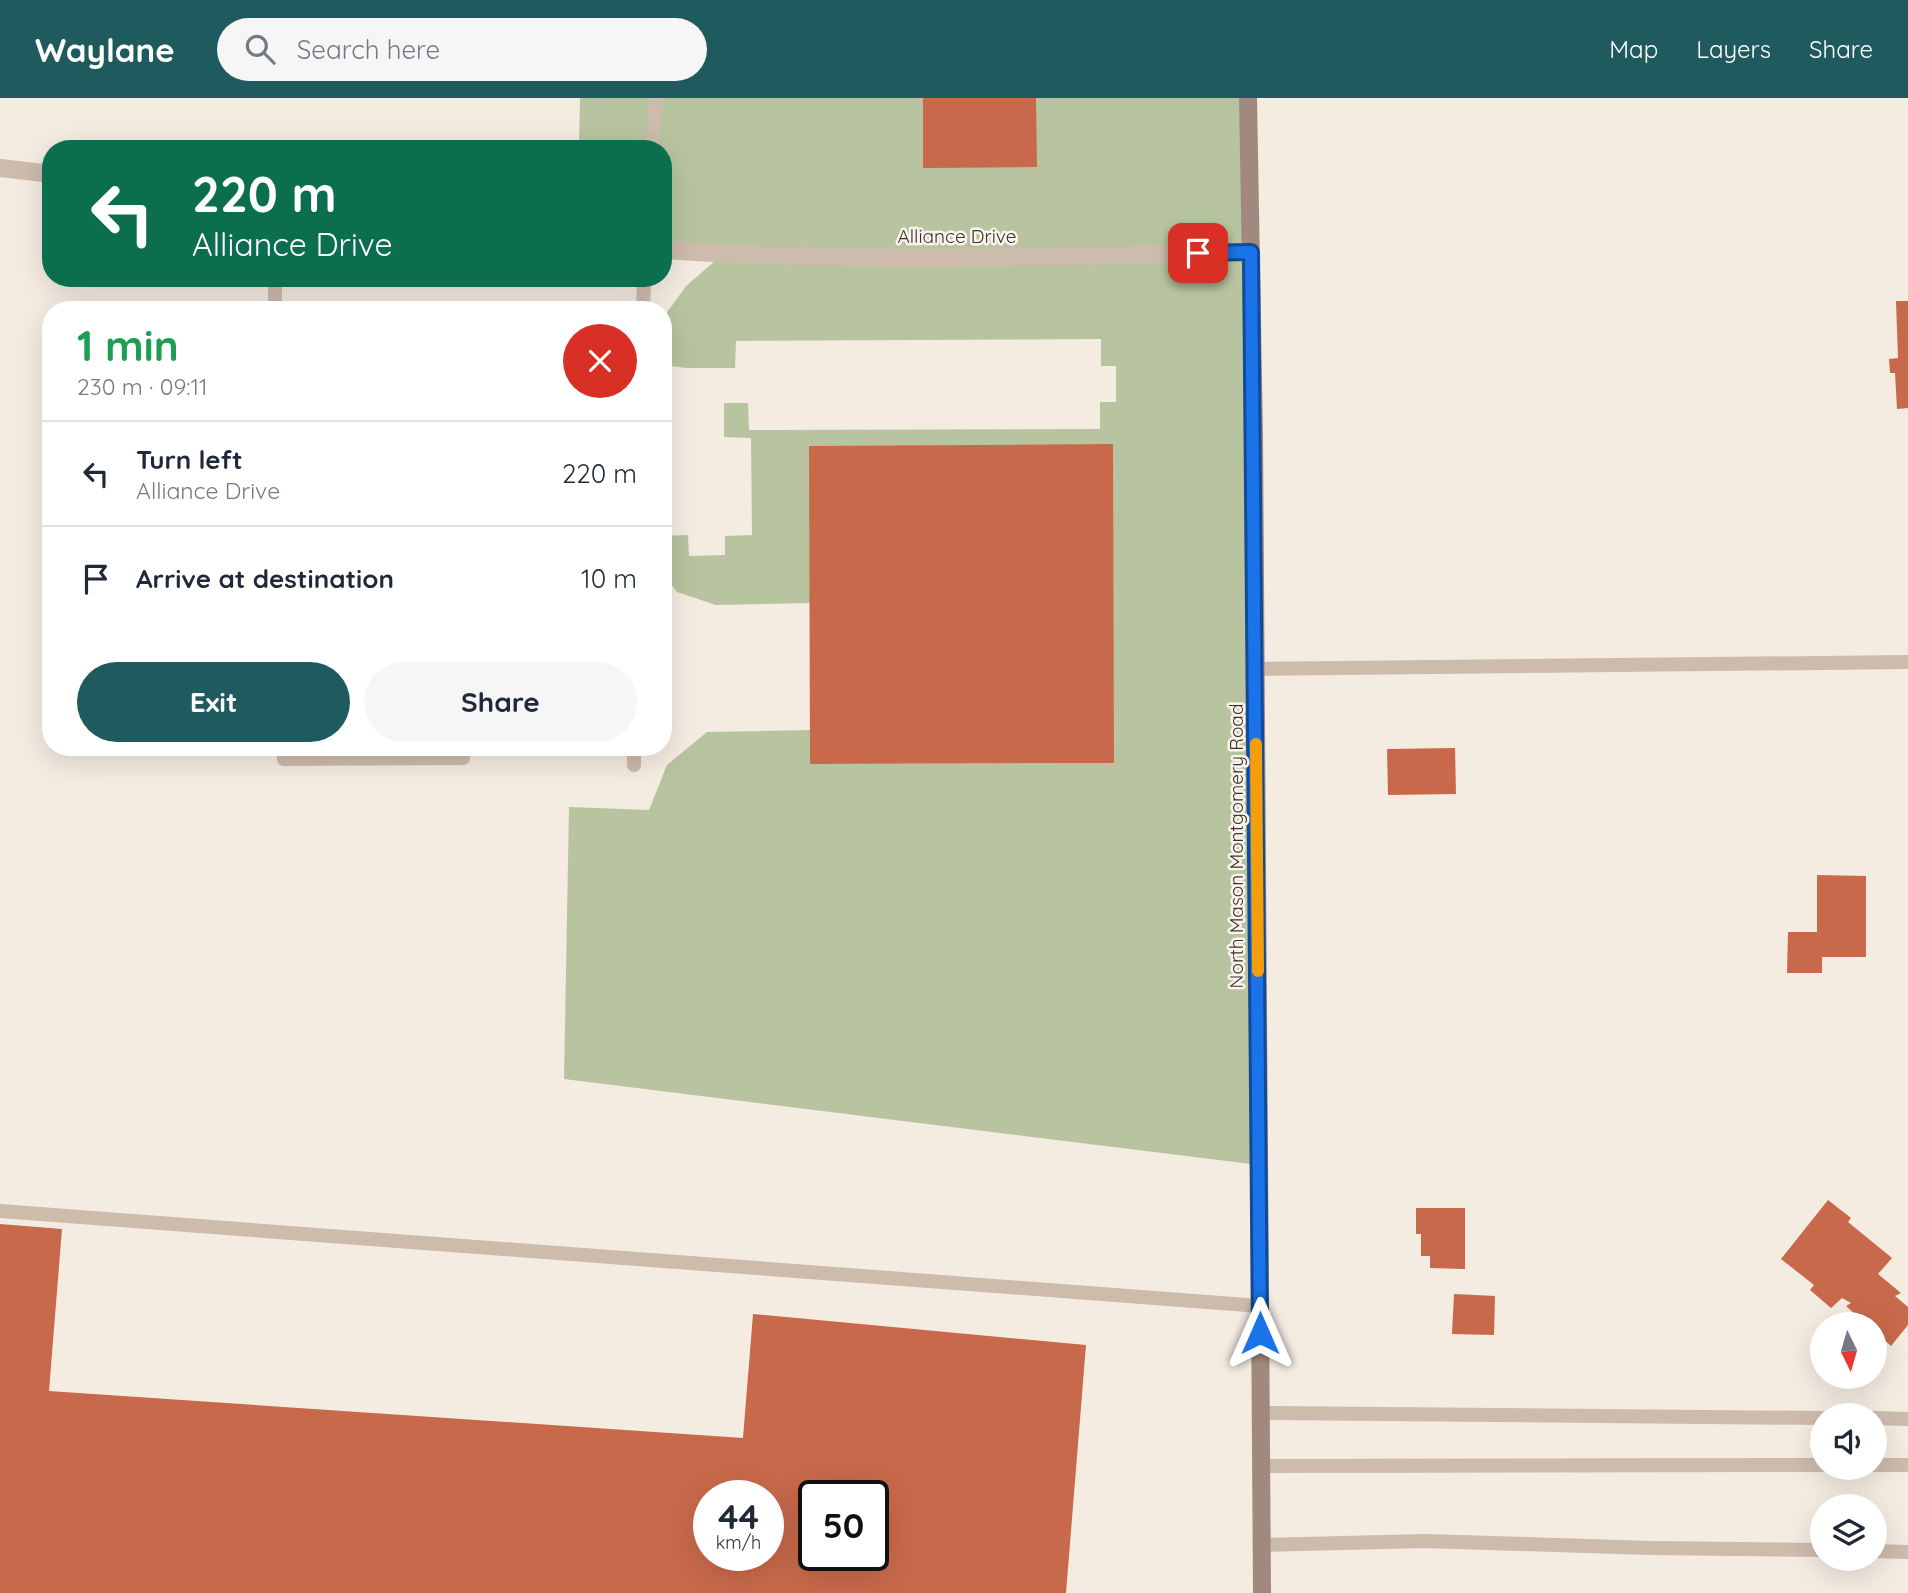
<!DOCTYPE html>
<meta charset="utf-8">
<style>
:root{--surface:#fff;--page:#f6f6f7;--text:#1f2937;--muted:#747a83;--line:#e0e1e3;--accent:#1f5a5e}
body{margin:0;font-family:Quicksand,sans-serif;background:var(--page);color:var(--text);height:100vh;display:flex;flex-direction:column;font-size:26px;white-space:nowrap}
*{box-sizing:border-box;margin:0}
p{font-size:23px;color:var(--muted)}
.icon{flex:none;width:38px;height:38px;fill:none;stroke:currentColor;stroke-width:2;stroke-linecap:round;stroke-linejoin:round}
.map{position:relative;flex:1;overflow:hidden}
.details{position:absolute;left:42px;top:203px;width:630px;height:455px;display:flex;flex-direction:column;background:var(--surface);border-radius:28px;box-shadow:0 7px 28px #0002}
.details>*{flex:none}
.guide{position:absolute;left:42px;top:42px;width:630px;height:147px;border-radius:28px;box-shadow:0 7px 28px #0002;background:#0b6e4f;color:#fff;overflow:hidden}
.needle{width:46px;rotate:175deg}
.controls{position:absolute;left:1810px;top:1214px;display:grid;gap:14px}
.controls a{display:grid;place-items:center;width:77px;height:77px;border-radius:50%;background:var(--surface);box-shadow:0 7px 28px #0002;font-size:35px}
.speed{position:absolute;left:693px;top:1382px;display:flex;gap:14px;font-size:35px;font-weight:700;text-align:center}
.speed>*{display:grid;place-content:center;width:91px;height:91px;border-radius:50%;background:var(--surface);box-shadow:0 7px 28px #0002;line-height:1}
.speed small{font-size:18px;font-weight:400}
.speed .limit{border:4px solid #111;border-radius:10px;background:#fff;color:#111}
.pin{position:absolute;display:grid;place-items:center;width:60px;height:60px;color:#fff;margin:-30px;border-radius:14px;box-shadow:0 4px 10px #0006}
.me{position:absolute;width:77px;margin:-38px;rotate:0deg;stroke-linejoin:round;filter:drop-shadow(0 0 5px #0008)}
.turn{display:flex;align-items:center;gap:24px;height:147px;padding:0 35px;font-size:32px}
.turn .icon{width:91px;height:91px;stroke-width:2.5}
.turn b{display:block;font-size:49px;line-height:60px}
.round{display:grid;place-items:center;flex:none;width:74px;height:74px;border-radius:37px;background:var(--page)}
.headline{display:flex;align-items:center;justify-content:space-between;height:119px;padding:0 35px}
h1{font-size:42px;font-weight:700;line-height:52px;color:#1e9e55}
.button{display:flex;gap:14px;margin-top:auto;padding:14px 35px}
.button a{flex:1;height:80px;border-radius:42px;background:var(--accent);color:#fff;font-size:28px;font-weight:700;line-height:80px;text-align:center}
.button a+a{background:var(--page);color:var(--text)}
ul{padding:0;list-style:none}
li{display:flex;align-items:center;gap:21px;height:105px;padding:0 35px;border-top:2px solid var(--line)}
li div{flex:1}
li b{display:block;font-size:26px}
li em{font-style:normal}
header{display:flex;align-items:center;gap:42px;box-sizing:border-box;height:98px;padding:0 35px;background:var(--accent);color:#fff}
header strong{font-size:33px}
nav{display:flex;gap:38px;margin-inline-start:auto;font-size:24px}
.search{width:490px;height:63px;background:var(--page);display:flex;align-items:center;gap:18px;box-sizing:border-box;padding:0 24px;border-radius:38px;color:var(--muted);font-size:26px}
.map>svg:first-child{display:block}
.green{fill:#b8c4a0}
.building{fill:#c8694b;fill-rule:evenodd}
.lines{fill:none;stroke-linecap:round;stroke-linejoin:round}
.lane{stroke:#cdbbac;stroke-width:14}
.street{stroke:#cdbbac;stroke-width:18}
.secondary{stroke:#a18a7d;stroke-width:18}
.route-casing{stroke:#114b97;stroke-width:18}
.route{stroke:#1a73e8;stroke-width:12}
.slow{stroke:#f59e0b;stroke-width:12}
.labels{text-anchor:middle;stroke-width:5;stroke-linejoin:round;paint-order:stroke}
.street-label{font-size:19px;fill:#3b302b;stroke:#fbf5ee}
</style>
<header>
<strong>Waylane</strong>
<div class="search"><svg class="icon" aria-label="search" viewBox="0 0 24 24"><circle cx="10" cy="10" r="6"/><path d="M15 15l6 6"/></svg>Search here</div>
<nav><a>Map</a><a>Layers</a><a>Share</a></nav>
</header>
<div class="map">
<svg width="1908" height="1495" viewBox="0 0 1908 1495">
<rect width="100%" height="100%" fill="#f4ebe1"/>
<path class="green" d="M580 0H1248L1259 1067 564 981 569 709 649 712 667 667 707 634 810 632V666L1113 665 810 505 716 507 677 494 663 476V438L688 437 689 458 725 457V438L752 437 751 340 724 339V305H748L749 332 1100 331V304H1116V268H1101V241L736 243 735 270H687L663 267V220L686 188 723 156 663 151V51H579Z"/>
<path class="building" d="M923 0H1036L1037 69 923 70Z
M1896 203H1908V310L1897 311 1895 275H1890L1889 261 1898 260Z
M1113 346 1114 665 810 666 809 348Z
M1455 650 1456 696 1388 697 1387 651Z
M1817 777 1866 778V859H1822V875H1787L1788 834H1817Z
M1828 1102 1851 1120 1848 1124 1892 1160 1878 1176 1901 1195 1895 1198 1908 1209V1227L1891 1248 1874 1233V1227H1867L1846 1208 1851 1205 1842 1200 1831 1210 1810 1192 1814 1187 1781 1161Z
M1416 1110H1465V1171L1430 1170V1158H1421V1136H1416Z
M0 1126 62 1131 49 1293 743 1340 753 1216 1086 1247 1066 1495H0ZM709 1398H768V1458H709ZM814 1398H873V1458H814Z
M1454 1196 1495 1198 1494 1237 1452 1236Z"/>
<g class="lines">
<path class="lane" d="M652 51 656 0
M275 180V212
M643 212 644 180
M1255 571 1908 564
M283 649 284 661 463 660V649
M634 667V649
M0 1113 1260 1208
M1261 1315 1822 1320
M1874 1320 1908 1321
M1874 1367H1908
M1261 1368 1822 1367
M1262 1447 1425 1443 1651 1450 1822 1452
M1874 1453 1908 1454"/>
<path class="street" d="M0 70 51 76
M663 152C859 165 1055 159 1251 154"/>
<path class="secondary" d="M1248 0 1254 337 1262 1495"/>
</g>
<g class="lines">
<defs>
<path id="route" d="M1198 155 1251 154 1260 1235"/>
</defs>
<use href="#route" class="route-casing"/>
<use href="#route" class="route"/>
<path class="slow" d="M1256 646 1258 873"/>
</g>
<g class="labels">
<g class="street-label">
<text x="957" y="145">Alliance Drive</text>
<text transform="translate(1236 748) rotate(-90)" y="7">North Mason Montgomery Road</text>
</g>
</g>
</svg>
<div class="controls">
<a><svg class="needle" viewBox="-14 -14 28 28"><path d="M0-13l5 13h-10z" fill="#e53935"/><path d="M0 13l5-13h-10z" fill="#747a83"/></svg></a>
<a><svg class="icon" aria-label="sound" viewBox="0 0 24 24"><path d="M4 9h4l5-4v14l-5-4H4zM17 9q2 3 0 6"/></svg></a>
<a><svg class="icon" aria-label="layers" viewBox="0 0 24 24"><path d="M12 4l9 5-9 5-9-5zM3 14l9 5 9-5"/></svg></a>
</div>
<div class="speed"><div>44<small>km/h</small></div><div class="limit">50</div></div>
<div class="pin" style="left:1198px;top:155px;background:#d93025"><svg class="icon" aria-label="arrive" viewBox="0 0 24 24"><path d="M6 21V4h12l-3 4 3 4H6"/></svg></div>
<svg class="me" style="left:1260px;top:1235px" viewBox="-20 -20 40 40"><path d="M0-17L14 15 0 8-14 15z" fill="#1a73e8" stroke="#fff" stroke-width="4"/></svg>
<div class="guide">
<div class="turn"><svg class="icon" aria-label="left" viewBox="0 0 24 24"><path d="M17 20v-9H6M10 6l-5 5 5 5"/></svg><div><b>220 m</b>Alliance Drive</div></div>
</div>
<section class="details">
<div class="headline"><div><h1>1 min</h1><p>230 m · 09:11</p></div><a class="round" style="background:#d93025;color:#fff"><svg class="icon" aria-label="close" viewBox="0 0 24 24"><path d="M6 6l12 12M18 6L6 18"/></svg></a></div>
<ul>
<li><svg class="icon" aria-label="left" viewBox="0 0 24 24"><path d="M17 20v-9H6M10 6l-5 5 5 5"/></svg><div><b>Turn left</b><p>Alliance Drive</p></div><em>220 m</em></li>
<li><svg class="icon" aria-label="arrive" viewBox="0 0 24 24"><path d="M6 21V4h12l-3 4 3 4H6"/></svg><div><b>Arrive at destination</b></div><em>10 m</em></li>
</ul>
<div class="button"><a>Exit</a><a>Share</a></div>
</section>
</div>
